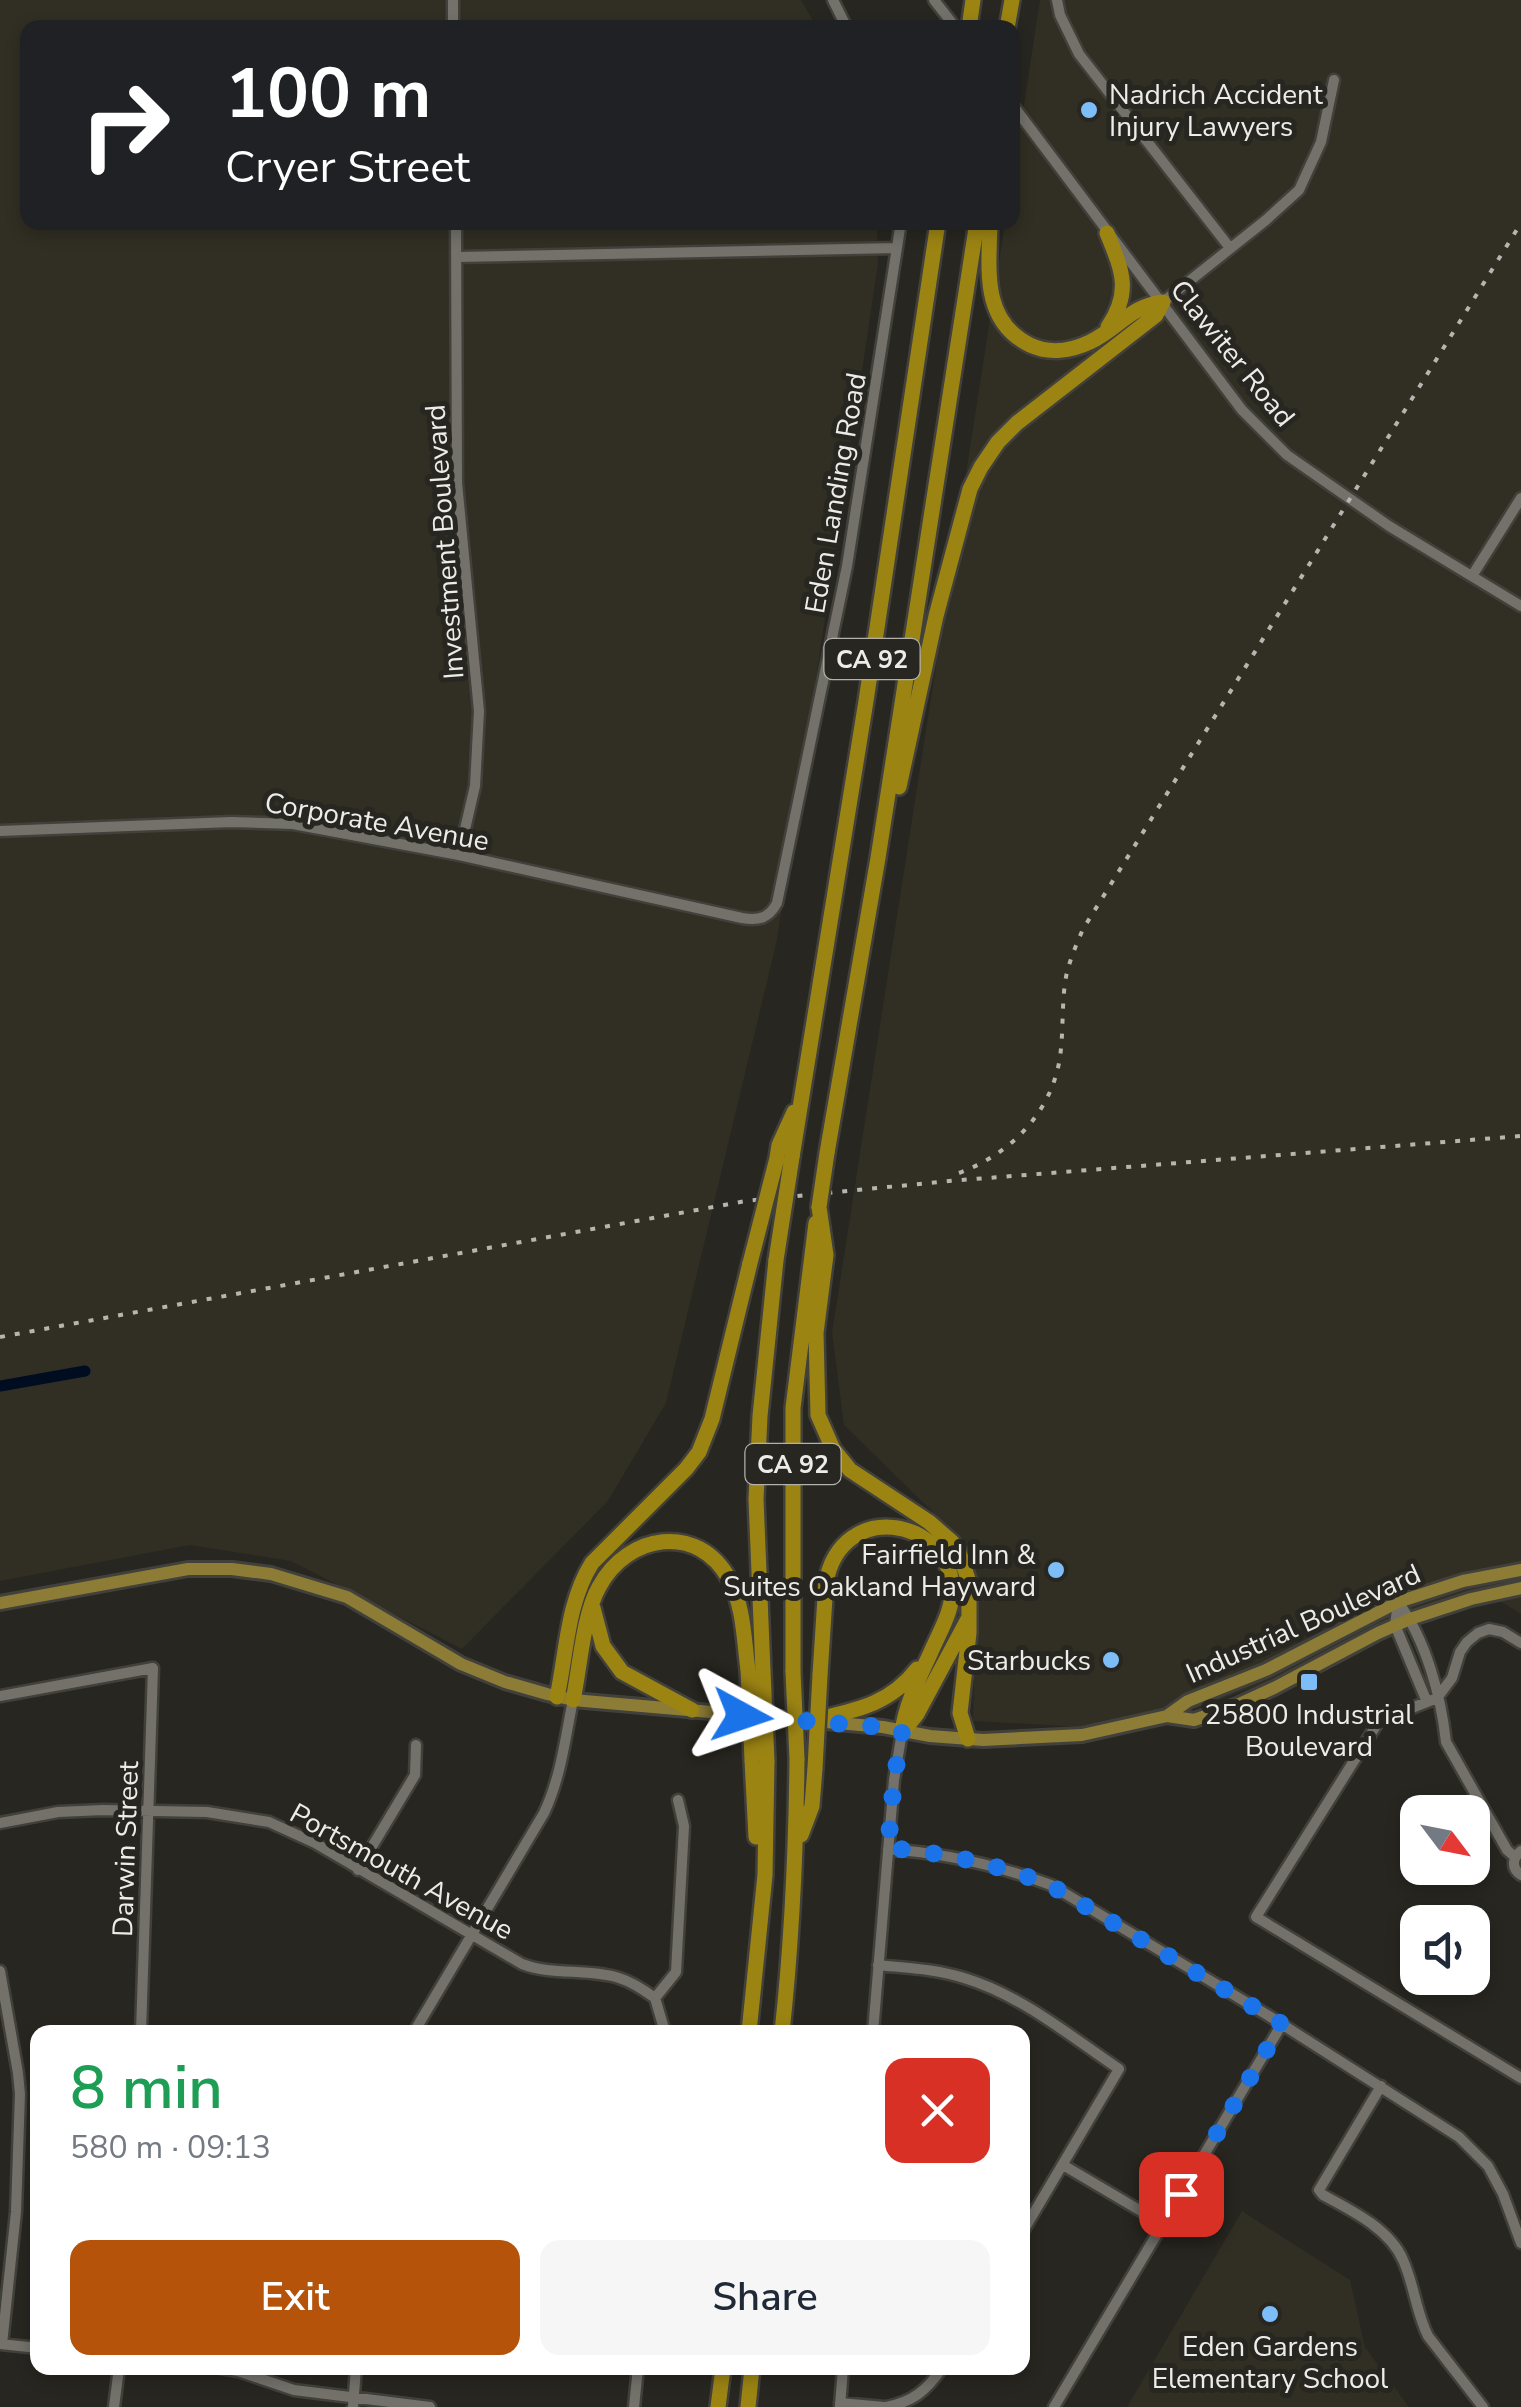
<!DOCTYPE html>
<meta charset="utf-8">
<style>
:root{--surface:#fff;--page:#f6f6f7;--text:#1f2937;--muted:#747a83;--accent:#b45309}
body{margin:0;font-family:"Nunito Sans",sans-serif;background:var(--page);color:var(--text);height:100vh;display:flex;flex-direction:column;font-size:38px;white-space:nowrap}
*{box-sizing:border-box;margin:0}
p{font-size:32px;color:var(--muted)}
.icon{flex:none;width:55px;height:55px;fill:none;stroke:currentColor;stroke-width:2;stroke-linecap:round;stroke-linejoin:round}
.map{position:relative;flex:1;overflow:hidden}
.panel{position:absolute;left:30px;top:2025px;width:1000px;height:350px;display:flex;flex-direction:column;background:var(--surface);border-radius:20px;box-shadow:0 5px 15px #0003}
.panel>*{flex:none}
.top-card{position:absolute;left:20px;top:20px;width:1000px;height:210px;border-radius:20px;box-shadow:0 5px 15px #0003;background:#202124;color:#fff;overflow:hidden}
.needle{width:65px;rotate:122deg}
.fabs{position:absolute;left:1400px;top:1795px;display:grid;gap:20px}
.fabs a{display:grid;place-items:center;width:90px;height:90px;border-radius:20px;background:var(--surface);box-shadow:0 5px 15px #0003;font-size:50px}
.pin{position:absolute;display:grid;place-items:center;width:85px;height:85px;color:#fff;margin:-42px;border-radius:20px;box-shadow:0 5px 15px #0006}
.me{position:absolute;width:110px;margin:-55px;rotate:95deg;stroke-linejoin:round;filter:drop-shadow(0 0 8px #0008)}
.turn{display:flex;align-items:center;gap:35px;height:210px;padding:0 40px;font-size:45px}
.turn .icon{width:130px;height:130px;stroke-width:2.5}
.turn b{display:block;font-size:70px;line-height:85px}
.round{display:grid;place-items:center;flex:none;width:105px;height:105px;border-radius:20px;background:var(--page)}
.headline{display:flex;align-items:center;justify-content:space-between;height:170px;padding:0 40px}
h1{font-size:60px;font-weight:600;line-height:75px;color:#1e9e55}
.button{display:flex;gap:20px;margin-top:auto;padding:20px 40px}
.button a{flex:1;height:115px;border-radius:20px;background:var(--accent);color:#fff;font-size:40px;font-weight:600;line-height:115px;text-align:center}
.button a+a{background:var(--page);color:var(--text)}
.map>svg:first-child{display:block}
.built{fill:#312e23}
.lines{fill:none;stroke-linecap:round;stroke-linejoin:round}
.canal{stroke:#000d21;stroke-width:11}
.minor-casing{stroke:#41403b;stroke-width:15}
.major-casing{stroke:#41403b;stroke-width:18}
.highway-casing{stroke:#41403b;stroke-width:20}
.minor{stroke:#73716a;stroke-width:10}
.major{stroke:#8c7c36;stroke-width:12}
.highway{stroke:#9c8413;stroke-width:15}
.rail{stroke:#b6b5b0;stroke-width:4;stroke-dasharray:5 10;stroke-linecap:butt}
.highway-bridge-casing{stroke:#41403b;stroke-width:20;stroke-linecap:butt}
.highway-bridge{stroke:#9c8413;stroke-width:15}
.route{stroke:#1a73e8;stroke-width:18;stroke-dasharray:0 32.4}
.poi-dot{fill:#7dbef9;stroke:#272620;stroke-width:4}
.labels{text-anchor:middle;stroke-width:10;stroke-linejoin:round;paint-order:stroke}
.shield{fill:#272620;stroke:#b2b1ac;stroke-width:2.5}
.shield-label{font-size:25px;font-weight:bold;fill:#edece8}
.poi-label{font-size:28px;fill:#edece8;stroke:#272620;text-anchor:end}
.street-label{font-size:28px;fill:#edece8;stroke:#272620}
</style>
<div class="map">
<svg width="1521" height="2407" viewBox="0 0 1521 2407">
<rect width="100%" height="100%" fill="#272620"/>
<path class="built" d="M0 0H801L817 27 28 28V222L877 223 878 264 777 940 666 1403 608 1501 462 1649 291 1561 190 1545 0 1581Z
M1040 0H1521V1614L1488 1594 1373 1643 1138 1730 973 1721 976 1582 950 1529 844 1425 832 1333 1005 223 1012 222 1013 176Z
M1242 2211 1350 2280 1365 2347 1409 2407H1127Z"/>
<g class="lines">
<path class="canal" d="M0 1386 85 1371"/>
<defs>
<path id="minor" d="M453 0V28
M833 0 847 28
M934 0 956 28
M1057 0 1060 15 1079 54 1230 248
M1012 104 1242 410 1287 455 1389 526 1521 606
M456 222 457 483 479 711 475 786 459 855
M457 257 897 248
M1163 302 1266 220 1299 190 1321 142 1334 80
M1472 576 1521 498
M0 831 232 822 293 824 459 855 742 918C759 921 769 918 777 903L847 566 901 222
M1398 1602C1426 1640 1441 1696 1446 1742L1507 1850 1515 1857
M1398 1603 1395 1625 1427 1702
M1521 1643 1503 1632 1489 1629 1478 1633 1467 1642 1460 1652 1452 1678 1437 1698 1379 1721 1256 1917 1521 2078
M0 1696 153 1668 141 2032
M0 1823 58 1812 103 1810 207 1812 269 1822 315 1843 522 1964C553 1976 587 1968 619 1978 632 1982 644 1990 655 1998
M888 1849C945 1853 997 1865 1051 1885L1269 2016 1459 2137 1488 2166 1503 2194 1521 2243
M1521 1851C1512 1858 1511 1868 1521 1875
M358 1870 415 1775 416 1745
M878 1965C907 1968 936 1969 964 1978 1021 1995 1070 2036 1119 2069L1022 2233
M0 1971 18 2073 20 2094 16 2212 2 2344
M655 1998 676 1972 684 1826 678 1800
M655 1998 665 2032
M414 2032 544 1813C561 1777 565 1739 573 1700
M873 2032 894 1780 902 1732
M1381 2086 1319 2190 1323 2195C1351 2210 1390 2229 1403 2260 1414 2284 1416 2312 1428 2336L1483 2407
M1063 2165 1163 2224
M0 2344 38 2348
M221 2368 238 2371 294 2390 430 2407
M840 2403 884 2407
M840 2406 843 2368
M114 2407 119 2368
M353 2407 356 2368
M634 2407 638 2368
M886 2407C913 2402 927 2390 942 2368
M1054 2407 1282 2024"/>
<path id="major" d="M0 1603 188 1569H232L271 1574 347 1597 461 1664 505 1682 547 1694 573 1700 883 1727 930 1736 983 1740 1082 1735 1167 1716 1194 1720 1237 1705 1274 1688 1378 1633 1410 1619 1471 1599 1521 1588
M1167 1716 1188 1701 1266 1670 1398 1602 1463 1581 1521 1570"/>
<path id="highway" d="M969 28 973 0
M1007 28 1012 0
M990 222C989 269 981 321 1030 345 1049 354 1071 351 1090 342 1118 329 1130 306 1163 302
M1107 233C1122 270 1132 291 1108 327
M899 787 936 616 970 489 981 467 998 442 1017 423 1156 315 1163 302
M827 1153 878 858 977 222
M792 1157 866 701 938 222
M777 1158 779 1145 794 1112
M819 1207 826 1255 816 1333 818 1415 833 1449 850 1470 929 1522 952 1542 959 1552 969 1582V1633L960 1713 968 1739
M593 1608 603 1646 622 1672 692 1710
M763 1671 756 1499 760 1416 776 1260
M793 1672V1408L816 1223
M820 1675 826 1582C842 1499 947 1518 952 1586 954 1609 940 1631 931 1652 919 1678 906 1703 902 1732
M557 1697C567 1651 567 1603 592 1563L686 1469 699 1452 712 1419 750 1263
M573 1700C580 1668 583 1615 599 1587 627 1534 698 1522 729 1579 744 1606 744 1641 748 1670
M806 1722C850 1711 888 1707 917 1669
M905 1729 917 1714 968 1619
M752 1760 756 1837
M801 1835 812 1806 815 1768
M749 2032 765 1875 767 1761
M782 2032C792 1941 796 1851 797 1759
M718 2407 723 2368
M748 2407 752 2368"/>
</defs>
<use href="#minor" class="minor-casing"/>
<use href="#major" class="major-casing"/>
<use href="#highway" class="highway-casing"/>
<use href="#minor" class="minor"/>
<use href="#major" class="major"/>
<use href="#highway" class="highway"/>
<path class="rail" d="M959 1173C1011 1154 1052 1112 1060 1057 1064 1029 1061 999 1067 972 1071 957 1077 943 1083 929L1521 223
M0 1337 746 1201 949 1181 1521 1136"/>
<defs>
<path id="highway-bridge" d="M819 1207 827 1153
M776 1260 792 1157
M750 1263 777 1158
M748 1670 752 1760
M763 1671 767 1761
M793 1672 797 1759
M815 1768 820 1675"/>
</defs>
<use href="#highway-bridge" class="highway-bridge-casing"/>
<use href="#highway-bridge" class="highway-bridge"/>
</g>
<g class="lines">
<path class="route" d="M742 1716 883 1727 902 1732 894 1780 888 1848C946 1853 996 1864 1050 1885L1282 2024 1181 2194"/>
</g>
<g class="poi-dot">
<circle cx="1089" cy="110" r="10"/>
<circle cx="1056" cy="1570" r="10"/>
<circle cx="1111" cy="1660" r="10"/>
<rect x="1299" y="1672" width="20" height="20" rx="5"/>
<circle cx="1270" cy="2314" r="10"/>
</g>
<g class="labels">
<g class="shield">
<rect x="824.5" y="639" width="95" height="40" rx="8"/>
<rect x="745.5" y="1444" width="95" height="40" rx="8"/>
</g>
<g class="shield-label">
<text x="872" y="668">CA 92</text>
<text x="793" y="1473">CA 92</text>
</g>
<g class="poi-label">
<text x="1109" y="104" text-anchor="start">Nadrich Accident<tspan x="1109" dy="32">Injury Lawyers</tspan></text>
<text x="1036" y="1564">Fairfield Inn &amp;<tspan x="1036" dy="32">Suites Oakland Hayward</tspan></text>
<text x="1091" y="1670">Starbucks</text>
<text x="1309" y="1724" text-anchor="middle">25800 Industrial<tspan x="1309" dy="32">Boulevard</tspan></text>
<text x="1270" y="2356" text-anchor="middle">Eden Gardens<tspan x="1270" dy="32">Elementary School</tspan></text>
</g>
<g class="street-label">
<text transform="translate(1233 353) rotate(51)" y="10">Clawiter Road</text>
<text transform="translate(835 493) rotate(-80)" y="10">Eden Landing Road</text>
<text transform="translate(444 542) rotate(-94)" y="10">Investment Boulevard</text>
<text transform="translate(377 821) rotate(10)" y="10">Corporate Avenue</text>
<text transform="translate(1303 1623) rotate(-24)" y="10">Industrial Boulevard</text>
<text transform="translate(125 1849) rotate(-88)" y="10">Darwin Street</text>
<text transform="translate(402 1871) rotate(29)" y="10">Portsmouth Avenue</text>
</g>
</g>
</svg>
<div class="fabs">
<a><svg class="needle" viewBox="-14 -14 28 28"><path d="M0-13l5 13h-10z" fill="#e53935"/><path d="M0 13l5-13h-10z" fill="#747a83"/></svg></a>
<a><svg class="icon" aria-label="sound" viewBox="0 0 24 24"><path d="M4 9h4l5-4v14l-5-4H4zM17 9q2 3 0 6"/></svg></a>
</div>
<div class="pin" style="left:1181px;top:2194px;background:#d93025"><svg class="icon" aria-label="arrive" viewBox="0 0 24 24"><path d="M6 21V4h12l-3 4 3 4H6"/></svg></div>
<svg class="me" style="left:742px;top:1716px" viewBox="-20 -20 40 40"><path d="M0-17L14 15 0 8-14 15z" fill="#1a73e8" stroke="#fff" stroke-width="4"/></svg>
<div class="top-card">
<div class="turn"><svg class="icon" aria-label="right" viewBox="0 0 24 24"><path d="M7 20v-9h11M14 6l5 5-5 5"/></svg><div><b>100 m</b>Cryer Street</div></div>
</div>
<section class="panel">
<div class="headline"><div><h1>8 min</h1><p>580 m · 09:13</p></div><a class="round" style="background:#d93025;color:#fff"><svg class="icon" aria-label="close" viewBox="0 0 24 24"><path d="M6 6l12 12M18 6L6 18"/></svg></a></div>
<div class="button"><a>Exit</a><a>Share</a></div>
</section>
</div>
